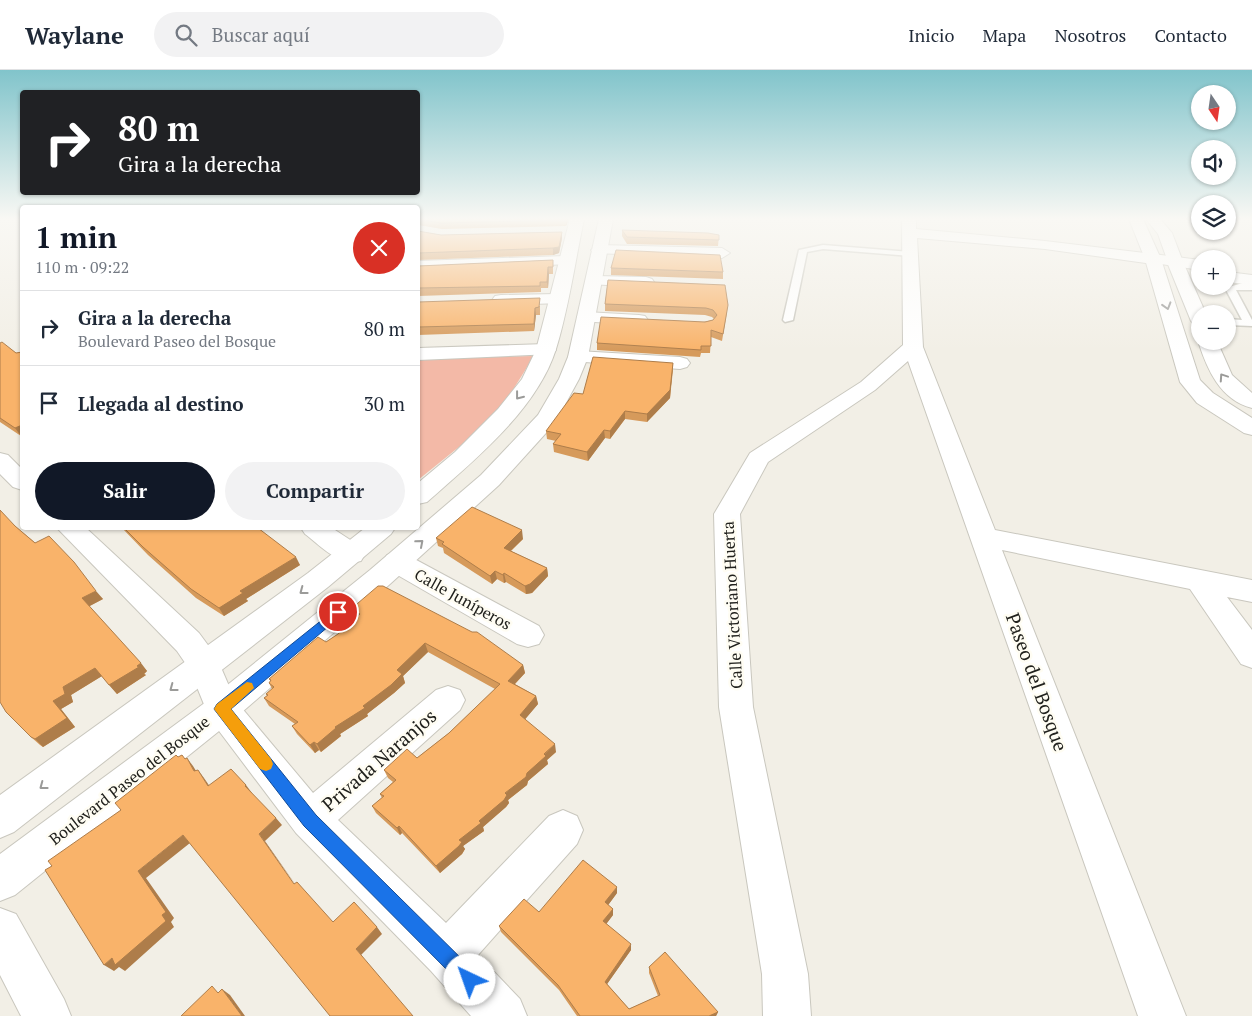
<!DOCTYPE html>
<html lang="es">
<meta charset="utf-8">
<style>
:root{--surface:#fff;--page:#f2f2f3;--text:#1f2937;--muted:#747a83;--line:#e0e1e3;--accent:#111827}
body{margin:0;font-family:"PT Serif",serif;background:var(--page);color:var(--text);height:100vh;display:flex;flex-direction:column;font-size:19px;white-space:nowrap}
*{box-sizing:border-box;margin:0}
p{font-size:16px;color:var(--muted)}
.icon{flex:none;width:28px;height:28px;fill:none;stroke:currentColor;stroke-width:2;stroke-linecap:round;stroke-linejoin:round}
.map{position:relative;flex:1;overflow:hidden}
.drawer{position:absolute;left:20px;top:135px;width:400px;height:325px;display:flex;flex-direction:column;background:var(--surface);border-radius:5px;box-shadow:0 1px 4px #0004}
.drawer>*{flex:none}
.hud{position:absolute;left:20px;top:20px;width:400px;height:105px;border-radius:5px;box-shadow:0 1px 4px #0004;background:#202124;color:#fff;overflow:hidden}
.needle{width:32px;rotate:167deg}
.tools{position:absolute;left:1191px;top:15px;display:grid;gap:10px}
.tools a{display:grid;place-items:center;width:45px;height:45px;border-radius:50%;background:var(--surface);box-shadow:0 1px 4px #0004;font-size:25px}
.pin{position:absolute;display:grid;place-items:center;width:42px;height:42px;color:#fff;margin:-21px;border:2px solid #fff;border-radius:50%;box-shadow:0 1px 5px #0007}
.me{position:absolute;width:55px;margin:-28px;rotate:318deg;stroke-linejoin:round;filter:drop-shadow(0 0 4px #0008)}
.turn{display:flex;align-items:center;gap:18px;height:105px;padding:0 15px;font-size:22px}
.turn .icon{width:65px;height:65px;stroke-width:2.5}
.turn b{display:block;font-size:35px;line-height:42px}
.round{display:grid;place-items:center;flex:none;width:52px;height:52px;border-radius:26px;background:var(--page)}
.overview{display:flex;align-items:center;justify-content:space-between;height:85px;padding:0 15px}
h1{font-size:30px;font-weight:700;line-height:38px;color:var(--accent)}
.button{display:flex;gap:10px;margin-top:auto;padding:10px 15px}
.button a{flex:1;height:58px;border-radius:30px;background:var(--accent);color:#fff;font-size:20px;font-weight:700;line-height:58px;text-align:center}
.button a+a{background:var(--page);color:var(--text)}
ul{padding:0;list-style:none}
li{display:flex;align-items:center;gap:15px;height:75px;padding:0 15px;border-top:1px solid var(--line)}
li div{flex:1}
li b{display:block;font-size:19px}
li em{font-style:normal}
header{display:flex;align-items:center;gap:30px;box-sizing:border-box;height:70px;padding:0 25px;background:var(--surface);border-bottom:1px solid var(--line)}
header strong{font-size:24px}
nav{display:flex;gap:28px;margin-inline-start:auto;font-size:18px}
.search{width:350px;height:45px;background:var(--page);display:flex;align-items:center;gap:12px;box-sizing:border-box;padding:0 18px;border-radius:28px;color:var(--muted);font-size:19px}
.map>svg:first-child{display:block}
.green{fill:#f3b9a7}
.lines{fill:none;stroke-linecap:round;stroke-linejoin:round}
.service-casing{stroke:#c9c7be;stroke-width:3}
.minor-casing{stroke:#c9c7be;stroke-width:2}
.tertiary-casing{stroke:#c9c7be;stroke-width:2}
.secondary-casing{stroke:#c9c7be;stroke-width:2}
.trunk-casing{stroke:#c9c7be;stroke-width:2}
.service{fill:#fff;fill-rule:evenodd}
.minor{fill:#fff;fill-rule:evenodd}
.tertiary{fill:#fff;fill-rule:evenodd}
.secondary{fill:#fff;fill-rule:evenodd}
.trunk{fill:#fff;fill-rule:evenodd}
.wall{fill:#d69a5b}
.shaded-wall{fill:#ae7d4a}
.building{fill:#f9b36a;stroke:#ae7d4a}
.oneway{stroke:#9b9b99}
.route{fill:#1a73e8;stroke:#114b97}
.slow{fill:#f59e0b}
.labels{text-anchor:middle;stroke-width:5;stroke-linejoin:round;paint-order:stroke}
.street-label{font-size:16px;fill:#21211d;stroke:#fffdf3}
.near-street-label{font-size:19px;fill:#21211d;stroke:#fffdf3}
</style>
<header>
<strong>Waylane</strong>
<div class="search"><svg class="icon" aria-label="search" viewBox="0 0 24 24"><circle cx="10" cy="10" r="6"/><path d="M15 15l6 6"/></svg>Buscar aquí</div>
<nav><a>Inicio</a><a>Mapa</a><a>Nosotros</a><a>Contacto</a></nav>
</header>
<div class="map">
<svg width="1252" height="946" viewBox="0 0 1252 946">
<rect width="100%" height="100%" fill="#f2efe6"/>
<path class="green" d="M534 286 496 347 418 410V288Z"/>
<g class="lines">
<defs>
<path id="service" d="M823 175 911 182 915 184 911 186 823 179 807 182 793 250 785 252 783 250 799 180Z
M1243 213 1252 214V220H1236L1252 250V256L1228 255V249L1242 250 1225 218Z"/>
<path id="minor" d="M902 149H916V159L1045 171 1153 184 1161 189 1153 194 1045 179 917 168 923 277 995 460 1252 510V532L1227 527 1252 560V598L1241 594 1190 519 1002 480 1186 946H1138L908 291 875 320 768 392 740 444 753 637 808 904 811 946H763L762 904 719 637 714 444 750 383 861 312 903 275Z
M599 175 722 178 730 183 722 188 594 183 591 180Z
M565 186 570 188 573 191 570 194 418 201V191Z
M594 206 646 207 652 209 654 212 652 215 646 217 588 214 586 211 588 208Z
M557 224 563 225 566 229 563 233 501 235 495 234 492 230 495 226 501 225Z
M586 242 639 245 645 246 648 250 645 254 639 255 580 251 577 247 580 243Z
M546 274 553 276 556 280 553 284 418 290V278Z
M578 281 680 287 687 289 690 293 687 297 680 299 571 291 568 287 571 283Z
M0 383 8 385 22 399V420L13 417 0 404Z
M57 458H86L199 563 216 586 235 630 313 723 436 620 448 616 460 620 465 630 460 640 338 750 446 853 549 746 563 740 577 746 583 760 577 774 478 885 520 929 527 946H471L431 901 296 763 210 649 190 600 177 581Z
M301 458H332L361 477 365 484 361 491C339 497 321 476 305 464Z
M397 482 407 485 539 556 544 565 539 574 528 577 517 574 387 499 383 492 387 485Z
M0 838 16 844 64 929 71 946H21L0 905Z"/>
<path id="tertiary" d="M570 149H584C575 192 569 237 556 279 537 340 473 391 427 432L418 434V413L455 382 498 339 522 309 536 280Z
M599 149H613L588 287 579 309 555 353 499 415 390 514 234 649 15 825 0 831V784L210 629 370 500 481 405 538 345 559 309 568 287Z
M1129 149H1143L1161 189 1158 192 1153 194 1145 189Z
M1146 149H1160L1172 163 1183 192 1181 195H1169L1158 164Z
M365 458H395L391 464 328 517 14 762 0 768V725L308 503Z"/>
<path id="secondary" d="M1153 184 1161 189 1200 310 1213 323 1252 348V365L1244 363 1197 333 1180 312 1145 189Z
M1175 187 1183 192 1206 244H1200V256L1194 255 1191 251 1167 192Z
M1200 267V271H1217L1232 305 1252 323V338C1220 330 1207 299 1198 271Z"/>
<path id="trunk" d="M1153 184 1200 190V200L1148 192 1145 189 1148 186Z
M1228 202 1252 205V215L1228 212Z"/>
</defs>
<use href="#service" class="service-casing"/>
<use href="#minor" class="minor-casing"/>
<use href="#tertiary" class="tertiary-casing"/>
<use href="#secondary" class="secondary-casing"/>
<use href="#trunk" class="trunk-casing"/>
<use href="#service" class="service"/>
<use href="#minor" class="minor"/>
<use href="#tertiary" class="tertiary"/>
<use href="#secondary" class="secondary"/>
<use href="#trunk" class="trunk"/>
</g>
<path class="wall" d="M418 149H569L566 156 442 159 418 155V156Z
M622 160 719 165 718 176 627 174 622 166Z
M418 161 441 165 562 162V168L559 183 553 185 418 190Z
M553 190V204H549L548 218H541V222L418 226V196Z
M611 198 723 202V209L611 205Z
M608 210 727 242 722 271 711 267 710 283H701L700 287 597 280V273L713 250 714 249 712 247 705 245 605 241V234Z
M418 232 540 236V245H536L534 261 418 265Z
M0 273 16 283 22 282V365L21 366 0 352Z
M673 300 670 328 647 352 625 349 610 369 605 368 588 391 554 382 553 374 556 371 547 369 546 361 583 324Z
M15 456 103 529 89 536 147 601 144 604 146 605 117 624 102 606 71 625 73 632 61 639 75 657 43 677 40 675 31 667Z
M122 458H258L300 495 246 529 248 531 224 546 196 528 148 485Z
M436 468 523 469 511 481 547 498 548 506 532 523 526 524 506 512 504 513 497 509 492 514 444 483 443 478 438 476Z
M351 539 523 595 525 603 515 614 536 626 538 634 525 649 556 682 547 690 548 694 528 711 527 715 508 730 509 733 506 737 483 757 484 761 463 776 465 779 462 784 440 803 402 763 400 765 376 743 372 736 382 728 380 724 393 712 388 708 384 700 417 688 449 663 495 619 428 582 403 606 405 613 394 623 367 644 368 646 340 664 341 666 321 682 319 680 315 683 297 664 292 656 295 654 269 636 264 628 267 626 266 624 272 619 269 613 271 611 269 609 326 572 338 564 355 548Z
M617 823 608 835 613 839V845L606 854 631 880 607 914 629 939 658 926 649 903V897L718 942 716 946H577L559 920 501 862 499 856 539 842Z"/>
<path class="shaded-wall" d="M566 149H569L566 156Z
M562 162V168L559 183 553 185V178Z
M548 197 549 204 548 218 547 212Z
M535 238 536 245 534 261V254Z
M673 293 670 328 647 352V344Z
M625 341V349L610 369V361Z
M22 355V365L21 366 15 358Z
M604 360 605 368 588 391 587 382Z
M522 460 523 469 505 486 504 478Z
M296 487 300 495 246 529 248 531 224 546 219 538 240 521Z
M547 498 548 506 532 523 526 524 525 516Z
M495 501 497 509 492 514 490 506Z
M504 503 506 512 504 513 503 505Z
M96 521 103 529 88 537 82 528Z
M425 573 428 582 403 606 405 613 394 623 367 644 368 646 340 664 341 666 321 682 317 674 335 657 363 636 397 600Z
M141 593 147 601 144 604 146 605 117 624 109 615Z
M523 595 525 603 510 619 508 611Z
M95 598 102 606 71 625 73 632 61 639 75 657 43 677 35 669 53 631 63 617Z
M536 626 538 634 522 653 520 645Z
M314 672 319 680 315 683 310 675Z
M555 674 556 682 547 690 548 694 528 711 527 715 508 730 509 733 506 737 483 757 484 761 463 776 465 779 462 784 440 803 436 796 459 770Z
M187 688 193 696 201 709 194 701Z
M198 700 204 708 215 724 208 716Z
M246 715 252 723 251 724 245 716Z
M276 748 282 755 265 771 300 821 259 764Z
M399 756 402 763 400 765 397 758Z
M183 765 190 773 146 808 174 848 171 852 174 857 125 901 119 897 114 901 104 895 162 845 138 801Z
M617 817V823L606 838 605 832Z
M613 839V845L604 857 603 851Z
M377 857 382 864 361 885 356 879Z
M631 874V880L605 917V912Z
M222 919 230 925 245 946H242Z
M718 942 716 946H709Z"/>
<path class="building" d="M418 149H566V150L441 153Z
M622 160 708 163 719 165V170L627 167Z
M418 161 441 165 562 162 559 177 553 178 418 183Z
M616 180 720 185 723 202 611 198Z
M553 190V197H548L547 212H540V216L418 218V196Z
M608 210 725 215 728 235 723 264 711 260V276H701V280L597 273 601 247 705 252 713 250 717 245 713 240 706 238 605 234Z
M540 228 539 237 535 238 534 254 418 257V232Z
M2 272 16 283 22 282V355L15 358 0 348V273Z
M593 287 673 293 670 320 647 344 625 341 610 361 604 360 587 382 553 374 561 364 546 361 574 323 583 324Z
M472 437 522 460 504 478 547 498 530 514 525 516 504 503 503 505 495 501 490 506 442 474 444 472 436 468Z
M0 440 15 456 35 473 49 466 74 492 96 521 82 528 141 593 137 596 139 597 109 615 95 598 63 617 65 624 53 631 67 648 35 669 31 667 6 642 0 632Z
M124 458H258L296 487 240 521 243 523 219 538 191 519 143 477Z
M378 516H383L472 562H477L523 595 508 611 536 626 520 645 555 674 544 684 546 686 527 703 526 707 505 723 507 725 504 730 479 751 481 753 459 770 462 772 459 776 436 796 399 756 397 758 372 736 384 726 380 724 396 710 384 700 407 679 417 688 449 663 500 614 425 573 397 600 402 604 391 615 363 636 365 638 335 657 336 658 317 674 314 672 310 675 292 656 298 652 264 628 268 625 266 624 274 617 269 613 271 610 269 609 318 567 326 572 338 564 360 544 351 539Z
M176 685 178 687 182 685 185 689 187 688 194 701 198 700 208 716 231 699 246 715 245 716 276 748 259 764 294 814 297 812 333 852 354 832 377 857 356 879 413 946H330L183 765 138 801 166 842 162 845 166 851 115 895 112 888 104 895 45 800 52 796 48 791 121 740 115 733Z
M583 790 617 817 605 832 613 839 603 851 631 874 605 912 629 939 660 925 649 897 665 882 718 942 709 946H580L558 915 499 856 524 829 539 842Z
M212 916 218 923 222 919 242 946H181Z"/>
<defs><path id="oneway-chevron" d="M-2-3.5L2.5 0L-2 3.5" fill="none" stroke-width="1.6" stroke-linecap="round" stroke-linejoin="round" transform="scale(1.25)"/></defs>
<g class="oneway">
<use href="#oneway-chevron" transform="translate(1167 236) rotate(73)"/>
<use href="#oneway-chevron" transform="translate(1223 307) rotate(-124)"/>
<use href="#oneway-chevron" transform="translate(519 326) rotate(128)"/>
<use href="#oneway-chevron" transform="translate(420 473) rotate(-41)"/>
<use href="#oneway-chevron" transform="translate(303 521) rotate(143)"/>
<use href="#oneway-chevron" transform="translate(173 618) rotate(143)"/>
<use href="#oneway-chevron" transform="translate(43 716) rotate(143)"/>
</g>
<linearGradient id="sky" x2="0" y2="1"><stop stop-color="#81c4cb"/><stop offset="0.53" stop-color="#f9f8f4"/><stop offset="1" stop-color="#f9f8f4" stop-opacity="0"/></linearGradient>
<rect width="1252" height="281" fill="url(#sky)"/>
<path class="route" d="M338 537 344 542 342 545 231 639 316 745 476 903 479 910 476 916 470 919 463 916 304 756 214 639 217 634Z"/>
<path class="slow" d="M247 612 252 613 254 618 231 639 271 689 273 694 271 699 266 701 260 699 214 639 217 634Z"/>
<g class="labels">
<g class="street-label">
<text transform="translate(463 529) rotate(29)" y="6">Calle Juníperos</text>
<text transform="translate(732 535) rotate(-93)" y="6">Calle Victoriano Huerta</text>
<text transform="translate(129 710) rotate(-38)" y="6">Boulevard Paseo del Bosque</text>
</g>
<g class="near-street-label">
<text transform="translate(1037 612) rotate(70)" y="7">Paseo del Bosque</text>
<text transform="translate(379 690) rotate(-41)" y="7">Privada Naranjos</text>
</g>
</g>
</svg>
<div class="tools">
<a><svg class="needle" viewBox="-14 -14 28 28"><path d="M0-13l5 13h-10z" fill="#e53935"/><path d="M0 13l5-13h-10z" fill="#747a83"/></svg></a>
<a><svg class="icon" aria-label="sound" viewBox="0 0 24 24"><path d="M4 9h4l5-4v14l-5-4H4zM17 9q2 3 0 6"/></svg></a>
<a><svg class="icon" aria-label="layers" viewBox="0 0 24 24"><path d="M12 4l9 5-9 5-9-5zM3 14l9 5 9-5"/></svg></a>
<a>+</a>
<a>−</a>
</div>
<div class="pin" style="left:338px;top:542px;background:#d93025"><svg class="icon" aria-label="arrive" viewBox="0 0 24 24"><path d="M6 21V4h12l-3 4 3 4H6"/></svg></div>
<svg class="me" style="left:470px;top:910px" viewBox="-20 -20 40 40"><circle r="19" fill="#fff"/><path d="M0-13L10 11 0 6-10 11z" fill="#1a73e8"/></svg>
<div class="hud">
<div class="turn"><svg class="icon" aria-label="right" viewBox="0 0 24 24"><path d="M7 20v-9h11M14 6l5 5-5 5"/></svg><div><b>80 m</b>Gira a la derecha</div></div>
</div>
<section class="drawer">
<div class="overview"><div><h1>1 min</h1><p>110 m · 09:22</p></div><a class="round" style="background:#d93025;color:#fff"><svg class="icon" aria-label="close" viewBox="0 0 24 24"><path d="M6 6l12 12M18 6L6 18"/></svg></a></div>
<ul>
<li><svg class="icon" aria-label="right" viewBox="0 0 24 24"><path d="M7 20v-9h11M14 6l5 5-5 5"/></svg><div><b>Gira a la derecha</b><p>Boulevard Paseo del Bosque</p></div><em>80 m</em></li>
<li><svg class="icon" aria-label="arrive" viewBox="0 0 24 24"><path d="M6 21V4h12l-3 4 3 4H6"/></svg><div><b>Llegada al destino</b></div><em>30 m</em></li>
</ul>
<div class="button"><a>Salir</a><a>Compartir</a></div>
</section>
</div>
